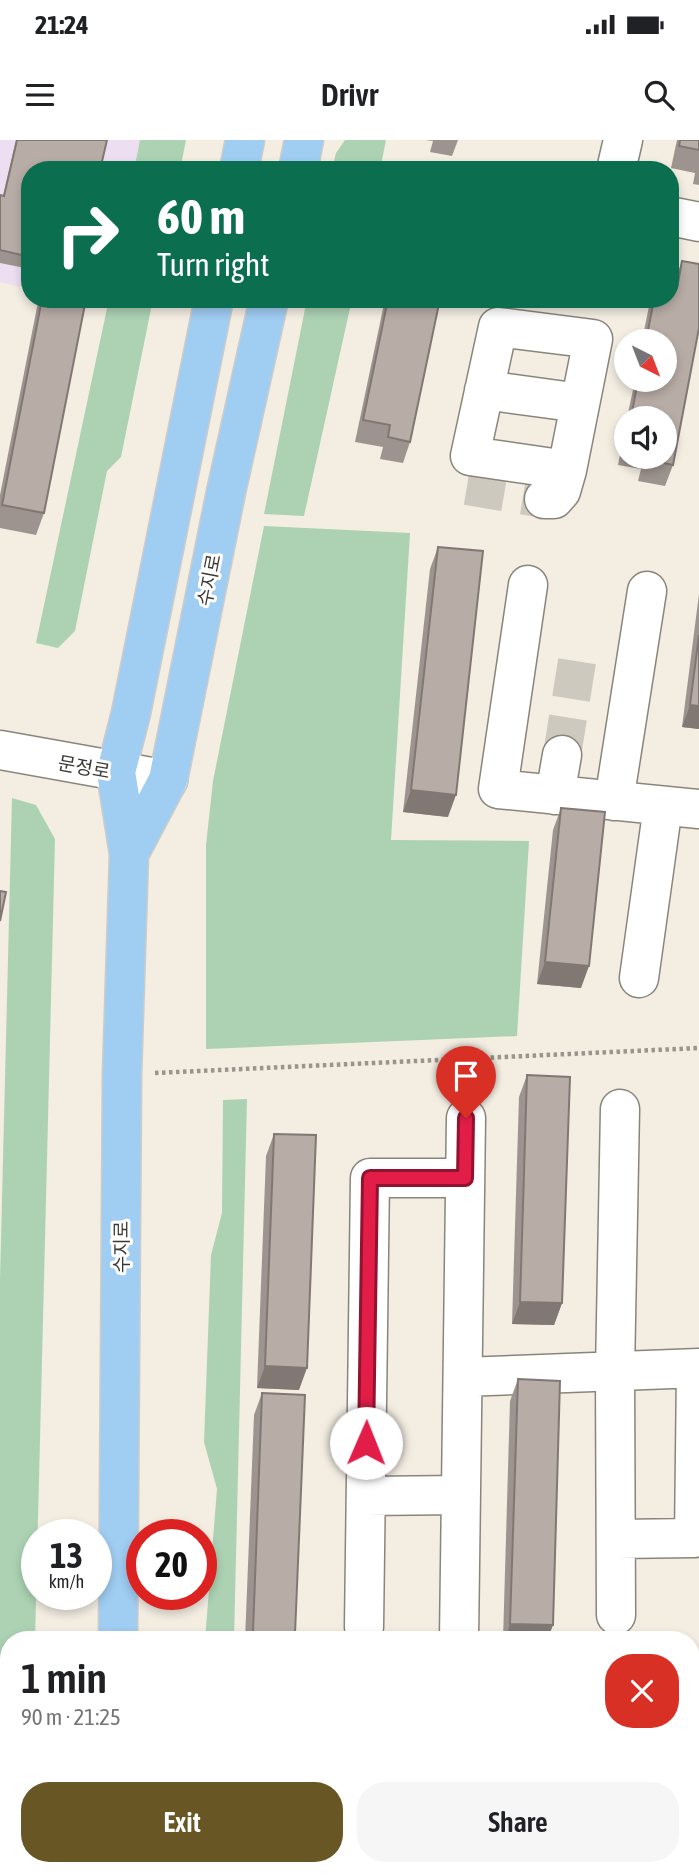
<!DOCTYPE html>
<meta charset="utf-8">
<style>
:root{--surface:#fff;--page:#f6f6f6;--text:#202124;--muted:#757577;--accent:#695625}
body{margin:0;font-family:"Asap Condensed","Noto Sans KR",sans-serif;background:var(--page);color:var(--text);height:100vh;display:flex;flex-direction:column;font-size:26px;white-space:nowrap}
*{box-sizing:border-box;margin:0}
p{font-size:23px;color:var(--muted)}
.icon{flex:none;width:38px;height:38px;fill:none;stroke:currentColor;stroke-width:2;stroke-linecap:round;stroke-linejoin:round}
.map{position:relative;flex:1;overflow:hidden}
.side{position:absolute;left:0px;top:1491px;width:700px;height:245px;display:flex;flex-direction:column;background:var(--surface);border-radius:28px 28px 0 0;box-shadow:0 4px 10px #0003}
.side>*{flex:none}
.top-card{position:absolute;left:21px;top:21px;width:658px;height:147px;border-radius:28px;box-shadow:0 4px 10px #0003;background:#0b6e4f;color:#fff;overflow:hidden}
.needle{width:46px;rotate:138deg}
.buttons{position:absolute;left:614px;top:189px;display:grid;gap:14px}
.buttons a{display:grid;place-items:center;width:63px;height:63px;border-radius:50%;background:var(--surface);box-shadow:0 4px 10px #0003;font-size:35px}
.speed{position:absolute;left:21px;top:1379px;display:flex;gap:14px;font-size:35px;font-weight:700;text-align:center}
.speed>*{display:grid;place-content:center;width:91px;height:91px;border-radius:50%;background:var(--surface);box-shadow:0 4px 10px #0003;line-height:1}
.speed small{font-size:18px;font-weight:400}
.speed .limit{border:10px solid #d22;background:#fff;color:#111}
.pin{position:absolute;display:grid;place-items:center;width:60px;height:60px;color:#fff;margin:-72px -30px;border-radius:50% 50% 50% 0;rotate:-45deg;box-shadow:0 0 7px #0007}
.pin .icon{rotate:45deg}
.me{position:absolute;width:77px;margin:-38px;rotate:1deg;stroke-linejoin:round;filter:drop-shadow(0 0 5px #0008)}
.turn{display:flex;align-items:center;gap:24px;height:147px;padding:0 21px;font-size:32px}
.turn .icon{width:91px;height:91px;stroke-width:2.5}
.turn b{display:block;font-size:49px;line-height:60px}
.round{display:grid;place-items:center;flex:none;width:74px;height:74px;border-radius:28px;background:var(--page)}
.head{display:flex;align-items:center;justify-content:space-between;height:119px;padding:0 21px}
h1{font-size:42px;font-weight:600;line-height:52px}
.button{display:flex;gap:14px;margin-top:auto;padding:14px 21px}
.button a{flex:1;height:80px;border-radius:28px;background:var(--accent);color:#fff;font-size:28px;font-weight:600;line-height:80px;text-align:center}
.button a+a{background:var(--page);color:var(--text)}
.status{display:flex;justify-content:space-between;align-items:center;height:49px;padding:0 35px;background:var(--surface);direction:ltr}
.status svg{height:19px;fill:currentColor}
header{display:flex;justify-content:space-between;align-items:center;height:91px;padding:0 21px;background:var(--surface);font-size:32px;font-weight:600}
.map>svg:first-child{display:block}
.education{fill:#eddef2}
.green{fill:#acd2b3}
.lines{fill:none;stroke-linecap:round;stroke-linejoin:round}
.minor-tunnel{stroke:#cec9bf;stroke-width:38;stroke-dasharray:38 19;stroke-linecap:butt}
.minor-casing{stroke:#8a857b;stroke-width:41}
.major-casing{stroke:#ccccca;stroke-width:41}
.path{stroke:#99958d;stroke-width:4.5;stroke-dasharray:3.5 3.5;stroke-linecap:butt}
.minor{stroke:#fff;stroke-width:38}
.major{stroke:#a0cdf2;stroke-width:38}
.wall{fill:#9e948f}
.shaded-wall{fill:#817874}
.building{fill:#b8aca6;stroke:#817874;stroke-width:2}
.route-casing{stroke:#92132f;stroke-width:18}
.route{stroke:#e11d48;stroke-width:12}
.labels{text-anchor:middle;stroke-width:6;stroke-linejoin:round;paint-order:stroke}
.street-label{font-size:19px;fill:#3c3a35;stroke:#fff}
</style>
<div class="status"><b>21:24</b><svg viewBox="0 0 49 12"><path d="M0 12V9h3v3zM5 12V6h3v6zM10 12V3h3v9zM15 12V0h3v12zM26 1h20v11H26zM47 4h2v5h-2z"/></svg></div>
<header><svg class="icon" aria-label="menu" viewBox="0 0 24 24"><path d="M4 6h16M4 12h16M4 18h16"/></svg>Drivr<svg class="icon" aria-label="search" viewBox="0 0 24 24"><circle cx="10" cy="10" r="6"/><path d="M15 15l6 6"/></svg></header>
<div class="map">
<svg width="699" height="1736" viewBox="0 0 699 1736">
<rect width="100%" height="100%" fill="#f3ede2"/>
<path class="education" d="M0 0H140L134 30H30V149L0 142Z"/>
<path class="green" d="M140 0H186L180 30H134Z
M345 0H386L380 30H332L336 13Z
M109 159H153L121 317 107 331 75 491 58 508 36 503Z
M307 159H352L304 376 264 374Z
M264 386 410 393 391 700 529 701 517 896 206 909V705L213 641Z
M12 658 36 665 55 699 35 1500H9V1570L0 1572V1140Z
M247 959 234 1500H205L217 1349 204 1302 211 1115 222 1073 223 960Z
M178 1727H541L540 1736H177Z"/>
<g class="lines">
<path class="minor-tunnel" d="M467 346 544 359
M562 615 579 509"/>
<defs>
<path id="minor" d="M616 30 623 0
M670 76 699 82
M498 187 593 199 567 330 470 316Z
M484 250 580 263
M544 359H554L561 351 567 330
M528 445 498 649 699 669
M0 610 168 640
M555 655 562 615
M614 661 647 451
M639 838 663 666
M463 1237 699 1228
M366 1356 461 1355
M617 1399 694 1398 696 1230
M616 1475 615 1232 620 969
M364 1487 370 1038H465
M459 1500 466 978
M691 1570 699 1569
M691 1636 699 1635
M0 1651 9 1650
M562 1736V1727"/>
<path id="major" d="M239 30 245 0
M298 30 304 0
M129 714 168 640 226 352 269 159
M118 1500 122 935 129 714 116 632 131 573 214 159
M113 1736 114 1727"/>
</defs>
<use href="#minor" class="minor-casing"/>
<use href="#major" class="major-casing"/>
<path class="path" d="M155 933 699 908"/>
<use href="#minor" class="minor"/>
<use href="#major" class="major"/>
</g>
<path class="wall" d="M16 0H107L30 30V129L0 123V55L3 56Z
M425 0H458L452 16 430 12 433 1Z
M677 0H699V45L693 44 695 33 671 28Z
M682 121 673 325 665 346 638 341 641 329 618 325 626 282V317H665V278H627L635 240H665V201H642L649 166 651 159H670L674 143Z
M40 159H86L44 373 36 395 0 388V355L37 167Z
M385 159H440L410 302 403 323 380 319 383 307 355 302Z
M438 407 448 677 403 672 430 429Z
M699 454V589L682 587Z
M561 668 581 848 537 844 553 690Z
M527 935 562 1163 554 1185 512 1184 519 957Z
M274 994 299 1250 257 1248 266 1016Z
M518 1239 553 1485 547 1500H503L510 1261Z
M262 1253 293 1500H245L254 1275Z
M582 1727H639V1736H582Z"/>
<path class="shaded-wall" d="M690 565 699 566V589L682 587Z
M411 650 456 655 448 677 403 672Z
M545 822 589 826 581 848 537 844Z
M520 1162 562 1163 554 1185 512 1184Z
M265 1226 307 1228 299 1250 257 1248Z
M510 1484 553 1485 547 1500H505Z
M253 1492 295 1494 293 1500H250Z"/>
<path class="building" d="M17 0H107L100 30H30V117L0 110V55L4 56Z
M680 0H699V10L679 6Z
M682 121 699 124V188L673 325 646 319 647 317H665V278H631L638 240H665V201H646L654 159H670V147L677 148Z
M42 159H86L44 373 2 365Z
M388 159H440L410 302 388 297 390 285 363 280Z
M438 407 483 411 456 655 411 650Z
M699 495V566L690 565Z
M561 668 605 672 589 826 545 822Z
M0 751 6 752 0 781Z
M527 935 570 937 562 1163 520 1162Z
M274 994 316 995 307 1228 265 1226Z
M518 1239 560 1241 553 1485 510 1484Z
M262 1253 305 1255 295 1494 253 1492Z
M586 1727H639V1736H586Z"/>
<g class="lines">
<defs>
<path id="route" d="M366 1303 370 1038H465L466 978"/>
</defs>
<use href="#route" class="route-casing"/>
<use href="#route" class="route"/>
</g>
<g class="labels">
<g class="street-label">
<text transform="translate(209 440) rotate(-79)" y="7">수지로</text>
<text transform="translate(84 627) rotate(10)" y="7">문정로</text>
<text transform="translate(121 1107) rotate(-90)" y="7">수지로</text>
</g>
</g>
</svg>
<div class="buttons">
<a><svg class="needle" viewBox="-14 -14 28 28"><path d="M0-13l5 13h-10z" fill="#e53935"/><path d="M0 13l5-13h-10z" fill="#757577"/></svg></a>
<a><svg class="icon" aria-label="sound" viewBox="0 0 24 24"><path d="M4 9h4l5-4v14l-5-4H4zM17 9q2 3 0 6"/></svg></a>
</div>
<div class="speed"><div>13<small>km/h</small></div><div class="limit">20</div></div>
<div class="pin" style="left:466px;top:978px;background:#d93025"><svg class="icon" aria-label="arrive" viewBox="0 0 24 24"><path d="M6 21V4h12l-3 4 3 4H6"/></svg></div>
<svg class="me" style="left:366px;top:1303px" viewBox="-20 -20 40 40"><circle r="19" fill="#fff"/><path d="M0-13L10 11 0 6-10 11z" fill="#e11d48"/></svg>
<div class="top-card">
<div class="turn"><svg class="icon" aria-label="right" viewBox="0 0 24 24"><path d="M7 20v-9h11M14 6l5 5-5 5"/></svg><div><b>60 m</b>Turn right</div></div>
</div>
<section class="side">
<div class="head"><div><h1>1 min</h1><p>90 m · 21:25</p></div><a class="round" style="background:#d93025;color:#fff"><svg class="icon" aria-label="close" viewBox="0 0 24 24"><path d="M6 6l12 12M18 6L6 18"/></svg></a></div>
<div class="button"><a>Exit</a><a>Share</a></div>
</section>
</div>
